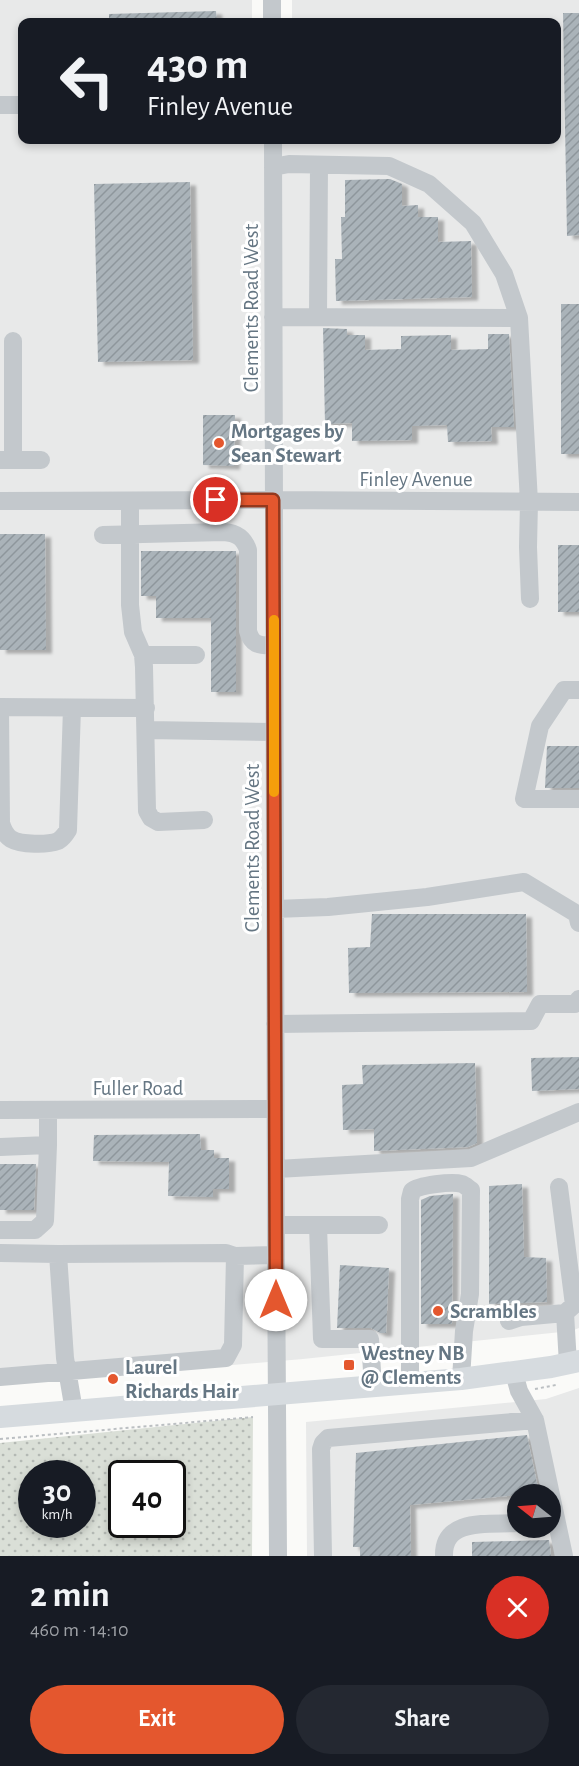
<!DOCTYPE html>
<meta charset="utf-8">
<style>
:root{--surface:#171b24;--page:#242831;--text:#f1f3f6;--muted:#9ea1a6;--accent:#e4572e}
body{margin:0;font-family:"Alegreya Sans",sans-serif;background:var(--page);color:var(--text);height:100vh;display:flex;flex-direction:column;font-size:22px;white-space:nowrap}
*{box-sizing:border-box;margin:0}
p{font-size:20px;color:var(--muted)}
.icon{flex:none;width:33px;height:33px;fill:none;stroke:currentColor;stroke-width:2;stroke-linecap:round;stroke-linejoin:round}
.map{position:relative;height:1556px;overflow:hidden}
.sheet{display:flex;flex-direction:column;background:var(--surface);flex:1}
.sheet>*{flex:none}
.guide{position:absolute;left:18px;top:18px;width:543px;height:126px;border-radius:12px;box-shadow:0 3px 9px #0003;background:#171b24;color:var(--text);overflow:hidden}
.needle{width:39px;rotate:287deg}
.tools{position:absolute;left:507px;top:1484px;display:grid;gap:12px}
.tools a{display:grid;place-items:center;width:54px;height:54px;border-radius:50%;background:var(--surface);box-shadow:0 3px 9px #0003;font-size:30px}
.speed{position:absolute;left:18px;top:1460px;display:flex;gap:12px;font-size:30px;font-weight:700;text-align:center}
.speed>*{display:grid;place-content:center;width:78px;height:78px;border-radius:50%;background:var(--surface);box-shadow:0 3px 9px #0003;line-height:1}
.speed small{font-size:15px;font-weight:400}
.speed .limit{border:3px solid #111;border-radius:9px;background:#fff;color:#111}
.pin{position:absolute;display:grid;place-items:center;width:51px;height:51px;color:#fff;margin:-26px;border:3px solid #fff;border-radius:50%;box-shadow:0 2px 6px #0007}
.me{position:absolute;width:66px;margin:-33px;rotate:0deg;stroke-linejoin:round;filter:drop-shadow(0 0 4px #0008)}
.turn{display:flex;align-items:center;gap:21px;height:126px;padding:0 30px;font-size:27px}
.turn .icon{width:78px;height:78px;stroke-width:2.5}
.turn b{display:block;font-size:42px;line-height:51px}
.round{display:grid;place-items:center;flex:none;width:63px;height:63px;border-radius:32px;background:var(--page)}
.headline{display:flex;align-items:center;justify-content:space-between;height:102px;padding:0 30px}
h1{font-size:36px;font-weight:600;line-height:45px}
.button{display:flex;gap:12px;margin-top:auto;padding:12px 30px}
.button a{flex:1;height:69px;border-radius:36px;background:var(--accent);color:#fff;font-size:24px;font-weight:600;line-height:69px;text-align:center}
.button a+a{background:var(--page);color:var(--text)}
.map>svg:first-child{display:block}
.built{fill:#e8e9e9;fill-rule:evenodd}
.park{fill:url(#park-dots);fill-rule:evenodd}
.building{fill:url(#building-hatch);filter:url(#shadow)}
.lines{fill:none;stroke-linecap:round;stroke-linejoin:round}
.path{stroke:#bbbfc2;stroke-width:2;stroke-dasharray:3 3;stroke-linecap:butt}
.minor{stroke:#c3c8cc;stroke-width:18}
.major{stroke:#d6dbdf;stroke-width:22}
.route-casing{stroke:#94391e;stroke-width:15}
.route{stroke:#e4572e;stroke-width:10}
.slow{stroke:#f59e0b;stroke-width:10}
.poi-dot{fill:#e4572e;stroke:#fff;stroke-width:2}
.labels{text-anchor:middle;stroke-width:6;stroke-linejoin:round;paint-order:stroke}
.street-label{font-size:21px;fill:#657683;stroke:#fff}
.poi-label{font-size:21px;font-weight:bold;fill:#657683;stroke:#fff;text-anchor:start}
</style>
<div class="map">
<svg width="579" height="1556" viewBox="0 0 579 1556">
<defs>
<pattern id="park-dots" width="8" height="8" patternUnits="userSpaceOnUse" patternTransform="scale(1.5)"><rect width="8" height="8" fill="#dadfd7"/><path d="M2 2h.1M6 6h.1" fill="none" stroke="#b4b9b4" stroke-width="1.8" stroke-linecap="round"/></pattern>
<pattern id="building-hatch" width="6" height="6" patternUnits="userSpaceOnUse" patternTransform="scale(1.5)"><rect width="6" height="6" fill="#aab3b9"/><path d="M-1 1l2-2M0 6l6-6M5 7l2-2" fill="none" stroke="#8e969c"/></pattern>
<filter id="shadow"><feDropShadow dx="6" dy="3.5" stdDeviation="1.5" flood-color="#0004"/></filter>
</defs>
<rect width="100%" height="100%" fill="#fafaf8"/>
<path class="built" d="M0 0H252V22H22V140H556V22H292V0H579V1328L571 1331 303 1359 0 1385Z
M579 1388V1556H307L306 1422 546 1399ZM518 1494H550V1527H518Z"/>
<path class="park" d="M253 1417 252 1556H0V1443ZM32 1473H82V1524H32ZM122 1473H172V1524H122Z"/>
<path class="building" d="M216 11 217 22H109V14Z
M563 13H579V235L567 236Z
M390 179 402 184V206L418 205V217H438V242L471 241 472 297 336 301 335 259H342L341 217H345V180Z
M190 182 193 360 98 362 94 184Z
M561 304H579V454H561Z
M323 328 347 329V335H365V350L401 349V336L451 335V350L488 349V334H509L514 427H491L492 441 448 442 447 425 412 426V440L352 441V423L325 424Z
M203 415H235L234 466 203 465Z
M0 534H45L46 650H0Z
M558 545H579V612H558Z
M141 551H236V692H211V618H156V596H141Z
M547 746H579V788H545Z
M372 914H526L527 992 349 993 348 948 370 947Z
M579 1057V1089L532 1091 531 1058Z
M475 1063 477 1143 468 1147 374 1151V1129L343 1130 342 1085 363 1084 362 1065Z
M200 1134 201 1150H214V1158H229V1189H213V1197L168 1196 169 1162 93 1161 94 1135Z
M0 1164H36L34 1210H0Z
M522 1184 524 1257 546 1258 547 1302 489 1304V1186Z
M451 1194H453L452 1324H421V1200L430 1196Z
M340 1265 389 1268 386 1333H380L371 1328H337Z
M527 1435 539 1493 410 1505 411 1556H360V1547H353L356 1453Z
M549 1540 551 1556H472V1542Z"/>
<g class="lines">
<path class="path" d="M535 1389 556 1385
M0 1439 253 1417"/>
<path class="minor" d="M272 22V0
M0 105H22
M273 140 276 1255 278 1556
M273 167 289 164 389 166 429 184 473 223 504 274 519 318 529 502 528 547 530 599
M273 317 519 318
M318 317 319 165
M0 460H41
M13 460V341
M0 501 273 500 579 502
M130 501V605L133 632 143 655 144 667 147 811 151 818 158 822 204 820
M103 535 224 532C237 533 244 538 248 550V631C252 646 260 645 274 646
M143 655H196
M579 690H564L540 726 524 799H579
M0 707 1 823C3 830 5 835 11 839 21 845 48 845 58 841 63 838 65 835 68 830L72 708
M0 707 146 708
M147 730 273 732
M275 909 328 907 427 897 524 882 577 914 579 923
M275 1024 531 1021 540 1004H575L579 999
M0 1110 275 1109
M0 1147 48 1145V1111
M277 1169 471 1158 579 1112
M559 1187 574 1305 565 1313 568 1364
M276 1225H379
M318 1226 322 1339H370L373 1387
M0 1230H35L45 1221 48 1145
M0 1253 58 1254 65 1358 74 1411
M58 1254 226 1253 235 1256 276 1255
M509 1321 521 1317 565 1313
M514 1373 519 1391 535 1420 564 1556
M0 1377 226 1358 233 1345 235 1256
M410 1384V1199L412 1191C419 1185 452 1181 462 1184 465 1185 468 1188 471 1190L470 1294 464 1331 461 1379
M323 1556 321 1449 323 1443 328 1438 535 1420
M444 1556C443 1517 490 1525 518 1523"/>
<path class="major" d="M0 1417 461 1379 551 1367 579 1361"/>
</g>
<g class="lines">
<defs>
<path id="route" d="M216 500H273L276 1300"/>
</defs>
<use href="#route" class="route-casing"/>
<use href="#route" class="route"/>
<path class="slow" d="M274 620V792"/>
</g>
<g class="poi-dot">
<circle cx="219" cy="443" r="6"/>
<circle cx="438" cy="1311" r="6"/>
<rect x="343" y="1359" width="12" height="12" rx="3"/>
<circle cx="113" cy="1379" r="6"/>
</g>
<g class="labels">
<g class="street-label">
<text transform="translate(251 308) rotate(-90)" y="7">Clements Road West</text>
<text x="416" y="486">Finley Avenue</text>
<text transform="translate(252 848) rotate(-90)" y="7">Clements Road West</text>
<text x="138" y="1095">Fuller Road</text>
</g>
<g class="poi-label">
<text x="231" y="438">Mortgages by<tspan x="231" dy="24">Sean Stewart</tspan></text>
<text x="450" y="1318">Scrambles</text>
<text x="361" y="1360">Westney NB<tspan x="361" dy="24">@ Clements</tspan></text>
<text x="125" y="1374">Laurel<tspan x="125" dy="24">Richards Hair</tspan></text>
</g>
</g>
</svg>
<div class="tools">
<a><svg class="needle" viewBox="-14 -14 28 28"><path d="M0-13l5 13h-10z" fill="#e53935"/><path d="M0 13l5-13h-10z" fill="#9ea1a6"/></svg></a>
</div>
<div class="speed"><div>30<small>km/h</small></div><div class="limit">40</div></div>
<div class="pin" style="left:216px;top:500px;background:#d93025"><svg class="icon" aria-label="arrive" viewBox="0 0 24 24"><path d="M6 21V4h12l-3 4 3 4H6"/></svg></div>
<svg class="me" style="left:276px;top:1300px" viewBox="-20 -20 40 40"><circle r="19" fill="#fff"/><path d="M0-13L10 11 0 6-10 11z" fill="#e4572e"/></svg>
<div class="guide">
<div class="turn"><svg class="icon" aria-label="left" viewBox="0 0 24 24"><path d="M17 20v-9H6M10 6l-5 5 5 5"/></svg><div><b>430 m</b>Finley Avenue</div></div>
</div>
</div>
<section class="sheet">
<div class="headline"><div><h1>2 min</h1><p>460 m · 14:10</p></div><a class="round" style="background:#d93025;color:#fff"><svg class="icon" aria-label="close" viewBox="0 0 24 24"><path d="M6 6l12 12M18 6L6 18"/></svg></a></div>
<div class="button"><a>Exit</a><a>Share</a></div>
</section>
